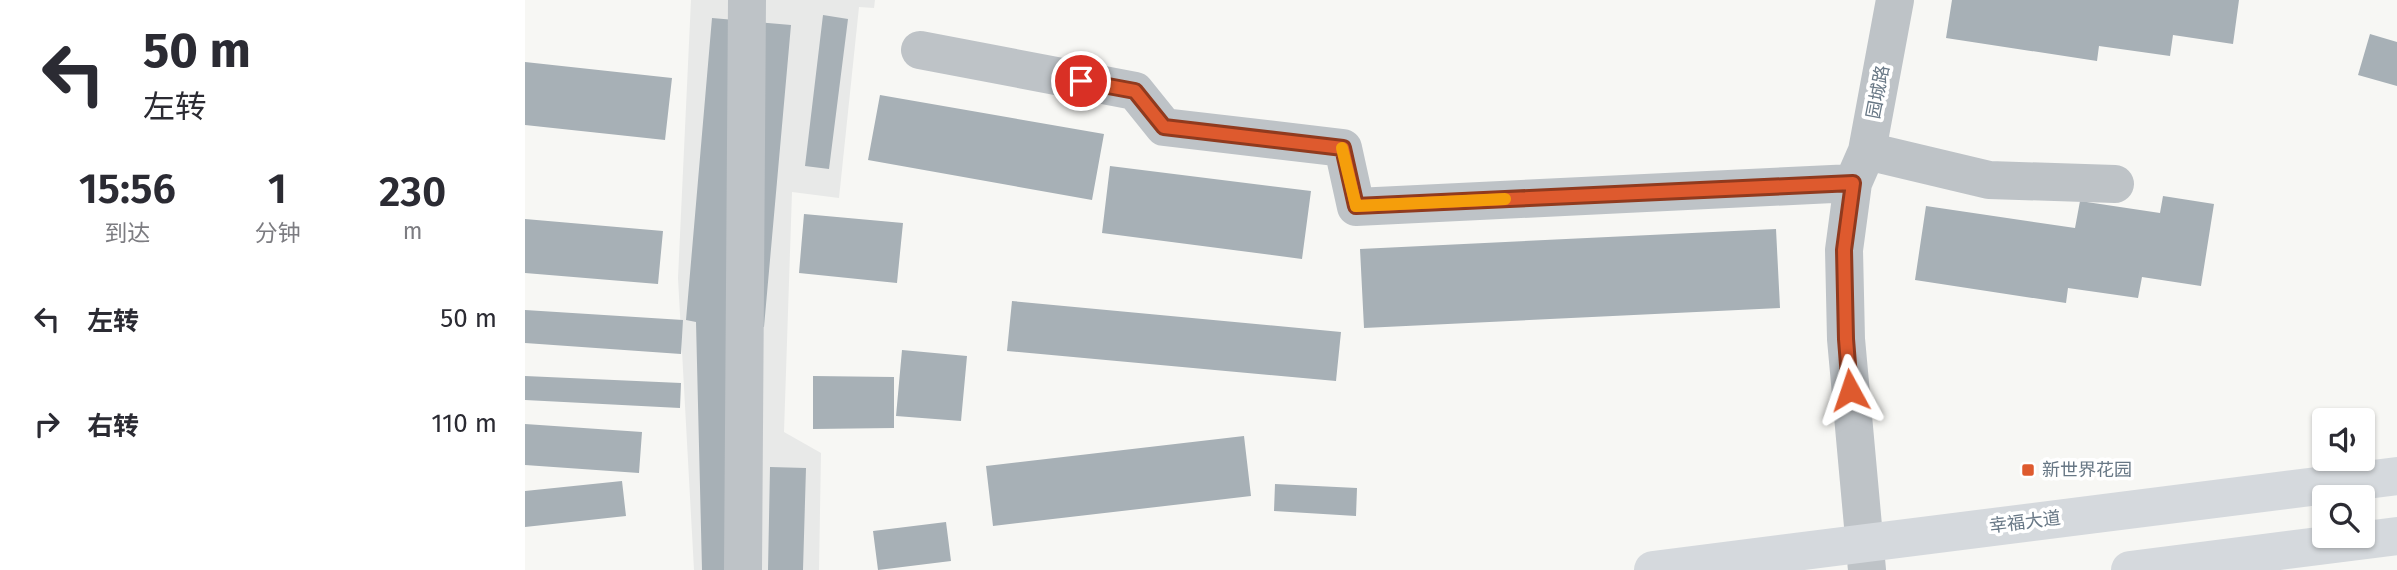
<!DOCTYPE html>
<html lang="zh">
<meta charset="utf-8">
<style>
:root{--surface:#fff;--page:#f7f7f7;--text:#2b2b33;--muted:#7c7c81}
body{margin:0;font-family:"Fira Sans","Noto Sans SC",sans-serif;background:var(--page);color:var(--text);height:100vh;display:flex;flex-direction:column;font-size:26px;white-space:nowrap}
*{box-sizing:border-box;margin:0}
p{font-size:23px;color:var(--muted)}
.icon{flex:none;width:38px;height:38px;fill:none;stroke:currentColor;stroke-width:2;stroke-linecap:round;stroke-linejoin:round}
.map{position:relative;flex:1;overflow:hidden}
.side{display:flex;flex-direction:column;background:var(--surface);width:525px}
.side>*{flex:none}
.top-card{background:#fff;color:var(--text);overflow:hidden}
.buttons{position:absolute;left:1787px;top:408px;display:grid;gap:14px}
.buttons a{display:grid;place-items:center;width:63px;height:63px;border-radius:7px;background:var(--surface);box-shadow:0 2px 5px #0004;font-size:35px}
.pin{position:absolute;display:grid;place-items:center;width:60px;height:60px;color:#fff;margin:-30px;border:4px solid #fff;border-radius:50%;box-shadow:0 2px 7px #0007}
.me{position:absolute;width:77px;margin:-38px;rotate:355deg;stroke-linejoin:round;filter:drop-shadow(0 0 5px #0008)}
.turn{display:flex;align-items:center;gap:24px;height:147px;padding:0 28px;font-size:32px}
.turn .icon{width:91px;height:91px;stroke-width:2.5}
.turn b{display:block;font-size:49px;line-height:60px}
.eta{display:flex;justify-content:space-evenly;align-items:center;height:119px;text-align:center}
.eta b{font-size:42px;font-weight:600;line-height:49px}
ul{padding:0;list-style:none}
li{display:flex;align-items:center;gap:21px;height:105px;padding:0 28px}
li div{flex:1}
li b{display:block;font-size:26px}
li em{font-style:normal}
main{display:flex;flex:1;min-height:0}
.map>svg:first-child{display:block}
.built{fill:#e8e9e8}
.building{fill:#a7b0b6}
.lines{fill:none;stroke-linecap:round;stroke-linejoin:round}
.minor{stroke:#bec3c7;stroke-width:38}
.major{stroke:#d5d9dd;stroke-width:38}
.route-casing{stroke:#903a1e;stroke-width:18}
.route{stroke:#de5a2e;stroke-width:12}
.slow{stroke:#f59e0b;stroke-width:12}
.poi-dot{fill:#de5a2e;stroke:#fff;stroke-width:2.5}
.labels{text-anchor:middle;stroke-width:7;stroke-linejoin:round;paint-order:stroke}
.street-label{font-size:18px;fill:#677785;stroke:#fff}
.poi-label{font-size:18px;fill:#677785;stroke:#fff;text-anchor:start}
</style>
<main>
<section class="side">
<div class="top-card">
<div class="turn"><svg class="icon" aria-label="left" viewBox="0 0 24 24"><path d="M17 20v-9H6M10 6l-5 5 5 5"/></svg><div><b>50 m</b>左转</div></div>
</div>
<div class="eta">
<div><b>15:56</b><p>到达</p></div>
<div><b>1</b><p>分钟</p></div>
<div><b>230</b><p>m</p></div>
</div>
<ul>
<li><svg class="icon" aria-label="left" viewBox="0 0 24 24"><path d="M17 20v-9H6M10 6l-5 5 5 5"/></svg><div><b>左转</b></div><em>50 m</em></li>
<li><svg class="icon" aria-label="right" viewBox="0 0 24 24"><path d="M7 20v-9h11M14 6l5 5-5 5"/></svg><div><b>右转</b></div><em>110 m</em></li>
</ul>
</section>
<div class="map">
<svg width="1872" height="570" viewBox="0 0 1872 570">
<rect width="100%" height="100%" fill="#f7f7f4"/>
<path class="built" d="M166 0H350L349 8 334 7 314 198 267 192 259 432 296 453 294 570H169L153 278Z"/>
<path class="building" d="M1427 0H1714L1708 44 1648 35 1645 56 1574 46 1572 61 1421 38Z
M298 15 323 19 304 169 280 166Z
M187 18 266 25 239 327 231 326 237 570H177L171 322 161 320Z
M1845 34 1872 42V86L1833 75Z
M0 62 147 78 140 140 0 125Z
M355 95 579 134 567 200 343 160Z
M585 166 786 191 777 259 577 233Z
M1638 196 1689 204 1676 286 1617 277 1613 298 1543 288 1541 303 1390 280 1401 206 1550 228 1555 201 1635 213Z
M279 214 378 223 372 283 274 273Z
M0 219 138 231 133 284 0 273Z
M1251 229 1255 308 839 328 835 249Z
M487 301 816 332 811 381 482 351Z
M0 310 158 320 156 354 0 343Z
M377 350 442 356 436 421 371 416Z
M0 376 156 383 155 408 0 400Z
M288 376 369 377V428L288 429Z
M0 424 117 432 114 473 0 465Z
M719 436 726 496 468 526 461 466Z
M245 467 281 468 278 570H243Z
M97 481 101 516 0 527V491Z
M750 484 832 488 831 516 749 511Z
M421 522 426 561 353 570 348 531Z"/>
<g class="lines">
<path class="minor" d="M395 50 610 91 639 127 818 148 831 207 1328 183
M1342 151 1464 180 1590 184
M218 570 222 0
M1342 570 1321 339 1319 250 1328 183 1342 151 1370 0"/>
<path class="major" d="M1128 570 1872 476
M1605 570 1872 536"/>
</g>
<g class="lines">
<defs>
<path id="route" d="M556 81 610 91 639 127 818 148 831 206 1328 183 1319 250 1321 339 1325 390"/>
</defs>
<use href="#route" class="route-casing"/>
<use href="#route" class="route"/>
<path class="slow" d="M817 148 831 206 980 199"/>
</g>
<rect class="poi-dot" x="1496" y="463" width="14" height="14" rx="3.5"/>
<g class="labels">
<g class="street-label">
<text transform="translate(1353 92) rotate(-79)" y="6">园城路</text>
<text transform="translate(1500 522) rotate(-7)" y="6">幸福大道</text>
</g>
<g class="poi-label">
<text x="1517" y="476">新世界花园</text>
</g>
</g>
</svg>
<div class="buttons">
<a><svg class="icon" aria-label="sound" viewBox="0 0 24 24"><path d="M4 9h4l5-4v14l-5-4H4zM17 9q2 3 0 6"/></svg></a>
<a><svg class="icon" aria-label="search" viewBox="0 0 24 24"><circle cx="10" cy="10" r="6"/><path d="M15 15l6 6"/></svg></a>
</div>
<div class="pin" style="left:556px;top:81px;background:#d93025"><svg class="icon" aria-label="arrive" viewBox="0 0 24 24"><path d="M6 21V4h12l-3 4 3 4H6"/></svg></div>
<svg class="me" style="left:1325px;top:390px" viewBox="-20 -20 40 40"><path d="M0-17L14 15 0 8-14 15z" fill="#de5a2e" stroke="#fff" stroke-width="4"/></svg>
</div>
</main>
